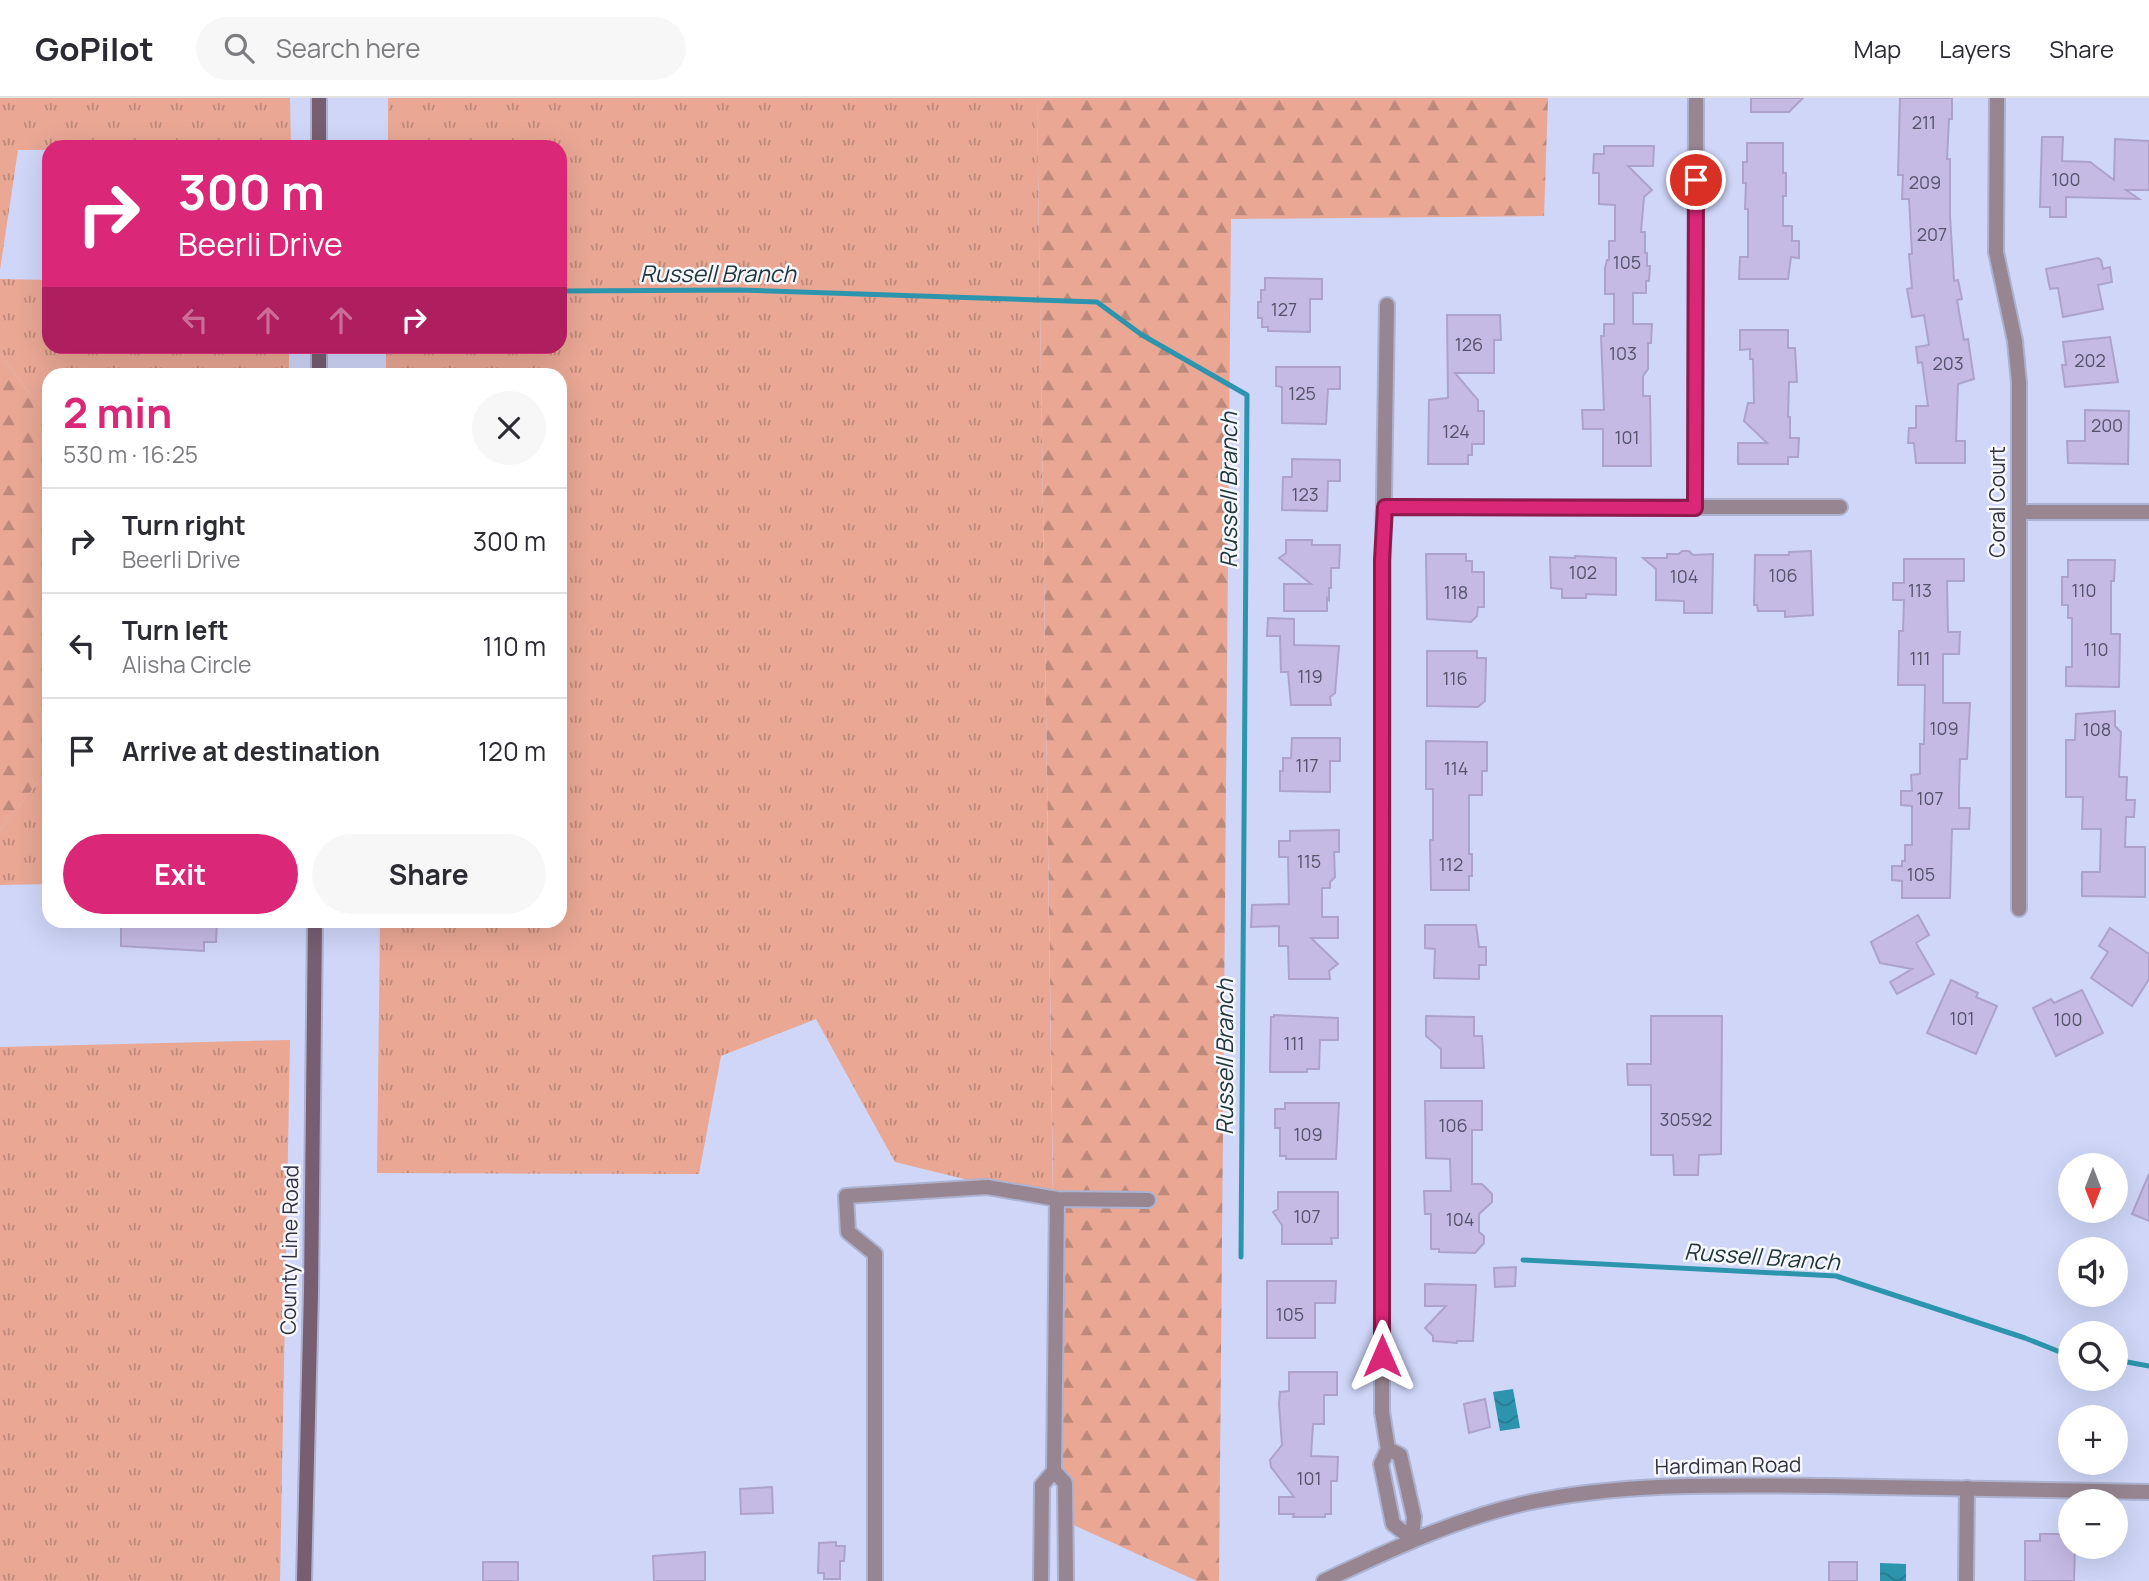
<!DOCTYPE html>
<meta charset="utf-8">
<style>
:root{--surface:#fff;--page:#f7f7f7;--text:#2b2b33;--muted:#7c7c81;--line:#e1e1e2;--accent:#db2777}
body{margin:0;font-family:Manrope,sans-serif;background:var(--page);color:var(--text);height:100vh;display:flex;flex-direction:column;font-size:26px;white-space:nowrap}
*{box-sizing:border-box;margin:0}
p{font-size:23px;color:var(--muted)}
.icon{flex:none;width:38px;height:38px;fill:none;stroke:currentColor;stroke-width:2;stroke-linecap:round;stroke-linejoin:round}
.map{position:relative;flex:1;overflow:hidden}
.sheet{position:absolute;left:42px;top:270px;width:525px;height:560px;display:flex;flex-direction:column;background:var(--surface);border-radius:21px;box-shadow:0 7px 28px #0002}
.sheet>*{flex:none}
.hud{position:absolute;left:42px;top:42px;width:525px;height:214px;border-radius:21px;box-shadow:0 7px 28px #0002;background:#db2777;color:#fff;overflow:hidden}
.needle{width:46px;rotate:180deg}
.buttons{position:absolute;left:2058px;top:1055px;display:grid;gap:14px}
.buttons a{display:grid;place-items:center;width:70px;height:70px;border-radius:50%;background:var(--surface);box-shadow:0 7px 28px #0002;font-size:35px}
.pin{position:absolute;display:grid;place-items:center;width:60px;height:60px;color:#fff;margin:-30px;border:4px solid #fff;border-radius:50%;box-shadow:0 2px 7px #0007}
.me{position:absolute;width:77px;margin:-38px;rotate:0deg;stroke-linejoin:round;filter:drop-shadow(0 0 5px #0008)}
.turn{display:flex;align-items:center;gap:24px;height:147px;padding:0 21px;font-size:32px}
.turn .icon{width:91px;height:91px;stroke-width:2.5}
.turn b{display:block;font-size:49px;line-height:60px}
.lanes{display:flex;align-items:center;height:66px;padding:0 21px;background:#0003;justify-content:center;gap:35px;direction:ltr}
.lanes .off{opacity:.35}
.round{display:grid;place-items:center;flex:none;width:74px;height:74px;border-radius:37px;background:var(--page)}
.head{display:flex;align-items:center;justify-content:space-between;height:119px;padding:0 21px}
h1{font-size:42px;font-weight:700;line-height:52px;color:var(--accent)}
.action{display:flex;gap:14px;margin-top:auto;padding:14px 21px}
.action a{flex:1;height:80px;border-radius:42px;background:var(--accent);color:#fff;font-size:28px;font-weight:700;line-height:80px;text-align:center}
.action a+a{background:var(--page);color:var(--text)}
ul{padding:0;list-style:none}
li{display:flex;align-items:center;gap:21px;height:105px;padding:0 21px;border-top:2px solid var(--line)}
li div{flex:1}
li b{display:block;font-size:26px}
li em{font-style:normal}
header{display:flex;align-items:center;gap:42px;box-sizing:border-box;height:98px;padding:0 35px;background:var(--surface);border-bottom:2px solid var(--line)}
header strong{font-size:33px}
nav{display:flex;gap:38px;margin-inline-start:auto;font-size:24px}
.search{width:490px;height:63px;background:var(--page);display:flex;align-items:center;gap:18px;box-sizing:border-box;padding:0 24px;border-radius:38px;color:var(--muted);font-size:26px}
.map>svg:first-child{display:block}
.grass{fill:url(#grass-tufts)}
.forest{fill:url(#forest-firs)}
.water{fill:url(#water-waves)}
.lines{fill:none;stroke-linecap:round;stroke-linejoin:round}
.stream{stroke:#2c95ad;stroke-width:5}
.building{fill:#c5bae4;stroke:#ada2cb;stroke-width:2}
.minor-casing{stroke:#acb2d0;stroke-width:18}
.tertiary-casing{stroke:#acb2d0;stroke-width:18}
.secondary-casing{stroke:#acb2d0;stroke-width:18}
.minor{stroke:#978691;stroke-width:14}
.tertiary{stroke:#978691;stroke-width:14}
.secondary{stroke:#775e70;stroke-width:14}
.route-casing{stroke:#8e194d;stroke-width:18}
.route{stroke:#db2777;stroke-width:12}
.labels{text-anchor:middle;stroke-width:5;stroke-linejoin:round;paint-order:stroke}
.number-label{font-size:18px;fill:#54546a}
.street-label{font-size:21px;fill:#2f3242;stroke:#f7f8fd}
.water-label{font-size:23px;font-style:italic;fill:#21373e;stroke:#f7f8fd}
</style>
<header>
<strong>GoPilot</strong>
<div class="search"><svg class="icon" aria-label="search" viewBox="0 0 24 24"><circle cx="10" cy="10" r="6"/><path d="M15 15l6 6"/></svg>Search here</div>
<nav><a>Map</a><a>Layers</a><a>Share</a></nav>
</header>
<div class="map">
<svg width="2149" height="1483" viewBox="0 0 2149 1483">
<defs>
<pattern id="grass-tufts" width="24" height="20" patternUnits="userSpaceOnUse" patternTransform="scale(1.75)"><rect width="24" height="20" fill="#e9a794"/><path d="M3 7l-1-3M5 7V3M7 7l1-3M15 17l-1-3M17 17v-4M19 17l1-3" fill="none" stroke="#bd897a"/></pattern>
<pattern id="forest-firs" width="22" height="20" patternUnits="userSpaceOnUse" patternTransform="scale(1.75)"><rect width="22" height="20" fill="#e9a794"/><path d="M5 1l3.5 6h-7zM16 11l3.5 6h-7z" fill="#bd897a"/></pattern>
<pattern id="water-waves" width="16" height="10" patternUnits="userSpaceOnUse" patternTransform="scale(1.75)"><rect width="16" height="10" fill="#2c95ad"/><path d="M0 5q4-4 8 0t8 0" fill="none" stroke="#267a8e"/></pattern>
</defs>
<rect width="100%" height="100%" fill="#cfd6f8"/>
<path class="grass" d="M0 0H290L291 49H49V52H18L0 172Z
M388 0H1037L1053 1103 895 1064 816 921 721 958 699 1076 377 1075 380 823 560 822V276H386V249L560 248V49H388Z
M0 181 49 182V248L289 249V276H49V317L30 296 0 256Z
M49 670V786L0 787V732Z
M290 942 280 1483H0V949Z"/>
<path class="forest" d="M1037 0H1548L1544 118 1231 121 1219 1483H1197L1058 1420Z
M0 256 30 296 49 317V670L0 732Z"/>
<path class="water" d="M1513 1291 1520 1330 1500 1333 1493 1294Z
M1880 1465 1906 1466V1483H1880Z"/>
<g class="lines">
<path class="stream" d="M560 193 739 192 1097 204 1142 237 1247 297 1241 1159
M1523 1162 1836 1178 2025 1240 2070 1258
M2116 1262 2149 1268"/>
</g>
<path class="building" d="M1751 0H1803L1789 14H1751Z
M1900 0H1952V21H1949L1947 61H1950V118L1954 183 1958 182 1962 201 1957 202 1964 242 1968 241 1974 281 1958 286 1956 343H1965V365H1916L1914 345H1908L1909 330H1916V308H1928L1922 264 1918 265 1916 249 1929 247 1924 217 1912 219 1907 191 1912 190 1909 156H1912L1909 101H1902L1903 77H1898Z
M2042 39H2063L2062 63 2090 64 2114 82 2115 41 2149 43V92H2126L2139 101 2066 99V119H2050V109H2040Z
M1747 45H1783V75H1786V98H1783V128H1792V143H1799V160L1791 159 1788 181H1739L1740 159H1748V111H1745L1746 85H1743V64H1747Z
M1604 48H1654L1653 68H1628L1652 92 1644 99 1641 134H1645V155H1647V168H1650L1649 183H1646V195H1633V226H1652L1651 245H1648V271L1643 278V298H1650L1651 368H1603V331H1583L1582 312H1604L1601 238H1604V226H1614V196H1605V170L1607 162H1609V143H1615V107L1599 106V75H1593L1594 56H1604Z
M2098 160 2101 162 2103 171 2110 169 2112 184 2098 187 2103 211 2063 219 2058 190 2050 191 2046 171Z
M1265 180 1322 181V201H1310V234L1268 233V229H1262V220H1258V204H1261V192H1265Z
M1447 217H1500L1501 242H1494V275H1455L1478 302V313H1484V346H1472V357H1468V366H1428L1429 302 1448 300Z
M1740 232H1788V250H1795L1797 284H1789L1788 319H1790V340H1799L1798 359H1788V366H1738V345H1767L1744 323 1748 305H1754L1753 261H1750V251L1740 252Z
M2110 239 2118 284 2065 289 2062 267H2066L2063 244Z
M1276 269H1340V291H1328L1326 326 1282 325V289L1276 288Z
M2085 312 2129 313 2128 366 2068 365 2067 343H2085Z
M1292 361 1340 362V383H1328L1327 413 1282 412 1283 379H1292Z
M1286 442H1312V447H1340L1339 470H1331V490H1329V502L1327 500V513H1284V486H1311L1279 460 1286 455Z
M1682 453H1689L1693 457 1713 456 1712 515H1684V503L1656 502V471L1643 460H1667V456H1679Z
M1811 453 1813 517 1785 519V513H1758L1757 507H1754L1755 457H1789V454Z
M1426 456H1466V463H1472V474H1484V509H1478L1477 518 1471 524 1427 521Z
M1575 458 1616 460V497L1586 496V500H1562V491L1551 490 1550 459 1575 460Z
M1904 461H1964V483H1947L1948 534H1960L1959 556H1943V605H1970L1967 661H1960L1959 691V710H1970L1969 731H1952L1950 800H1902V783L1892 782V768H1902V763H1905V747H1912V708L1901 707V693H1912L1911 677 1920 676V646H1924L1925 587H1898L1899 533H1903L1904 502H1893V485H1904Z
M2068 462H2115L2114 483H2111V536H2120L2119 589 2066 588V569H2072V520H2068V507H2062V479H2068Z
M1268 520 1294 521V547L1339 548 1335 595 1330 599 1331 607H1291L1288 574H1281L1280 538H1267Z
M1427 553H1477V560H1486L1485 603 1478 609 1427 608Z
M2115 613V628L2121 634 2119 679H2127L2126 702H2135L2134 719H2126L2125 749H2145V799L2082 798V774H2100L2101 731H2082L2083 699H2066V642H2075L2076 616Z
M1292 640H1340V663H1330V694L1280 693V673H1283V660H1291Z
M1426 643 1487 644V673H1482V697H1469V756H1472V778H1469V792H1431L1430 742H1433V691H1426Z
M1339 732V754H1334L1335 779 1330 784V790H1322V819H1338V840H1311L1338 866 1329 873 1330 881H1289L1288 848H1279V828L1251 829 1252 807 1289 806 1288 759H1279V743H1290V733Z
M1918 817 1929 837 1916 845 1934 876 1897 896 1890 884 1912 871 1880 865 1871 844Z
M121 822H217L216 844H204V853L121 848Z
M1425 827H1476L1479 849H1486V867H1479V881L1434 880 1435 851 1425 850Z
M2110 830 2149 856V881L2132 908 2091 880 2108 854 2099 848Z
M1951 882 1978 895 1976 899 1997 908 1976 956 1927 935Z
M2082 892 2103 935 2056 958 2033 910 2051 901 2054 905Z
M1274 917 1338 920V942H1320L1319 971H1307V974H1270L1271 919H1274Z
M1426 918 1474 919V938H1482L1484 970H1441V951L1426 938Z
M1651 918H1722L1721 1056 1699 1057 1698 1077H1674L1673 1057H1651V987H1628L1627 966H1651Z
M1425 1003H1482V1032H1472V1086H1482L1492 1096V1104L1479 1116V1134L1484 1138V1145L1475 1155 1439 1154V1151H1431V1116H1425L1424 1093H1451L1450 1061 1426 1060Z
M1285 1005H1339L1336 1061H1286V1058H1280V1030H1275V1011H1285Z
M2149 1076V1123L2132 1116Z
M1278 1094H1338V1140H1331L1332 1146H1282V1127L1273 1114 1278 1111Z
M1516 1169 1515 1188 1495 1189 1494 1170Z
M1267 1183H1336L1335 1205H1315V1240H1267Z
M1425 1186 1476 1187 1473 1243H1457V1245L1433 1243V1238L1425 1230 1446 1208H1425Z
M1289 1274H1337V1297H1324V1326H1313L1311 1358 1338 1359 1337 1383H1331V1416H1325V1419H1293L1294 1416H1279V1399H1294L1271 1369 1270 1362 1282 1347 1279 1306 1280 1294 1289 1293Z
M1485 1301 1490 1329 1469 1335 1464 1306Z
M772 1389 773 1415 741 1416 740 1391Z
M2040 1436H2070V1449H2075L2074 1483H2025V1443H2040Z
M836 1444V1448H845L844 1463H840V1481H824V1475H818L819 1445Z
M705 1454V1483H654L653 1458Z
M483 1464H518V1483H483Z
M1829 1464H1857V1483H1829Z"/>
<g class="lines">
<defs>
<path id="minor" d="M1997 0 1996 154 2015 243 2019 285V811
M1387 207 1383 462 1382 1314 1388 1351 1381 1366 1393 1426 1412 1441
M1385 409H1840
M1695 410 1696 0
M2019 414H2149
M1388 1351 1400 1357 1414 1419 1412 1441
M1054 1373 1057 1101 1148 1102
M875 1483V1156L848 1134 846 1098 987 1089 1057 1101
M1041 1483 1042 1387 1054 1373 1065 1385 1066 1483
M1966 1483 1967 1390"/>
<path id="tertiary" d="M1324 1483C1390 1452 1455 1421 1526 1405 1624 1384 1726 1387 1826 1388 1934 1390 2041 1392 2149 1394"/>
<path id="secondary" d="M319 49V0
M319 248V276
M304 1483 311 1194 315 822"/>
</defs>
<use href="#minor" class="minor-casing"/>
<use href="#tertiary" class="tertiary-casing"/>
<use href="#secondary" class="secondary-casing"/>
<use href="#minor" class="minor"/>
<use href="#tertiary" class="tertiary"/>
<use href="#secondary" class="secondary"/>
</g>
<g class="lines">
<defs>
<path id="route" d="M1382 1258V462L1385 409 1695 410 1696 82"/>
</defs>
<use href="#route" class="route-casing"/>
<use href="#route" class="route"/>
</g>
<g class="labels">
<g class="number-label">
<text x="1924" y="31">211</text>
<text x="2066" y="88">100</text>
<text x="1925" y="91">209</text>
<text x="1932" y="143">207</text>
<text x="1627" y="171">105</text>
<text x="1284" y="218">127</text>
<text x="1469" y="253">126</text>
<text x="1623" y="262">103</text>
<text x="2090" y="269">202</text>
<text x="1948" y="272">203</text>
<text x="1302" y="302">125</text>
<text x="2107" y="334">200</text>
<text x="1456" y="340">124</text>
<text x="1627" y="346">101</text>
<text x="1305" y="403">123</text>
<text x="1583" y="481">102</text>
<text x="1783" y="484">106</text>
<text x="1684" y="485">104</text>
<text x="1920" y="499">113</text>
<text x="2084" y="499">110</text>
<text x="1456" y="501">118</text>
<text x="2096" y="558">110</text>
<text x="1920" y="567">111</text>
<text x="1310" y="585">119</text>
<text x="1455" y="587">116</text>
<text x="1944" y="637">109</text>
<text x="2097" y="638">108</text>
<text x="1307" y="674">117</text>
<text x="1456" y="677">114</text>
<text x="1930" y="707">107</text>
<text x="1309" y="770">115</text>
<text x="1451" y="773">112</text>
<text x="1921" y="783">105</text>
<text x="1962" y="927">101</text>
<text x="2068" y="928">100</text>
<text x="1294" y="952">111</text>
<text x="1686" y="1028">30592</text>
<text x="1453" y="1034">106</text>
<text x="1308" y="1043">109</text>
<text x="1307" y="1125">107</text>
<text x="1460" y="1128">104</text>
<text x="1290" y="1223">105</text>
<text x="1309" y="1387">101</text>
</g>
<g class="street-label">
<text transform="translate(1998 404) rotate(-90)" y="7">Coral Court</text>
<text transform="translate(290 1152) rotate(-89)" y="7">County Line Road</text>
<text transform="translate(1728 1368) rotate(-1)" y="7">Hardiman Road</text>
</g>
<g class="water-label">
<text x="718" y="184">Russell Branch</text>
<text transform="translate(1229 392) rotate(-90)" y="8">Russell Branch</text>
<text transform="translate(1225 959) rotate(-90)" y="8">Russell Branch</text>
<text transform="translate(1762 1159) rotate(4)" y="8">Russell Branch</text>
</g>
</g>
</svg>
<div class="buttons">
<a><svg class="needle" viewBox="-14 -14 28 28"><path d="M0-13l5 13h-10z" fill="#e53935"/><path d="M0 13l5-13h-10z" fill="#7c7c81"/></svg></a>
<a><svg class="icon" aria-label="sound" viewBox="0 0 24 24"><path d="M4 9h4l5-4v14l-5-4H4zM17 9q2 3 0 6"/></svg></a>
<a><svg class="icon" aria-label="search" viewBox="0 0 24 24"><circle cx="10" cy="10" r="6"/><path d="M15 15l6 6"/></svg></a>
<a>+</a>
<a>−</a>
</div>
<div class="pin" style="left:1696px;top:82px;background:#d93025"><svg class="icon" aria-label="arrive" viewBox="0 0 24 24"><path d="M6 21V4h12l-3 4 3 4H6"/></svg></div>
<svg class="me" style="left:1382px;top:1258px" viewBox="-20 -20 40 40"><path d="M0-17L14 15 0 8-14 15z" fill="#db2777" stroke="#fff" stroke-width="4"/></svg>
<div class="hud">
<div class="turn"><svg class="icon" aria-label="right" viewBox="0 0 24 24"><path d="M7 20v-9h11M14 6l5 5-5 5"/></svg><div><b>300 m</b>Beerli Drive</div></div>
<div class="lanes"><svg class="icon off" aria-label="left" viewBox="0 0 24 24"><path d="M17 20v-9H6M10 6l-5 5 5 5"/></svg><svg class="icon off" aria-label="ahead" viewBox="0 0 24 24"><path d="M12 20V5M6 11l6-6 6 6"/></svg><svg class="icon off" aria-label="ahead" viewBox="0 0 24 24"><path d="M12 20V5M6 11l6-6 6 6"/></svg><svg class="icon" aria-label="right" viewBox="0 0 24 24"><path d="M7 20v-9h11M14 6l5 5-5 5"/></svg></div>
</div>
<section class="sheet">
<div class="head"><div><h1>2 min</h1><p>530 m · 16:25</p></div><a class="round"><svg class="icon" aria-label="close" viewBox="0 0 24 24"><path d="M6 6l12 12M18 6L6 18"/></svg></a></div>
<ul>
<li><svg class="icon" aria-label="right" viewBox="0 0 24 24"><path d="M7 20v-9h11M14 6l5 5-5 5"/></svg><div><b>Turn right</b><p>Beerli Drive</p></div><em>300 m</em></li>
<li><svg class="icon" aria-label="left" viewBox="0 0 24 24"><path d="M17 20v-9H6M10 6l-5 5 5 5"/></svg><div><b>Turn left</b><p>Alisha Circle</p></div><em>110 m</em></li>
<li><svg class="icon" aria-label="arrive" viewBox="0 0 24 24"><path d="M6 21V4h12l-3 4 3 4H6"/></svg><div><b>Arrive at destination</b></div><em>120 m</em></li>
</ul>
<div class="action"><a>Exit</a><a>Share</a></div>
</section>
</div>
